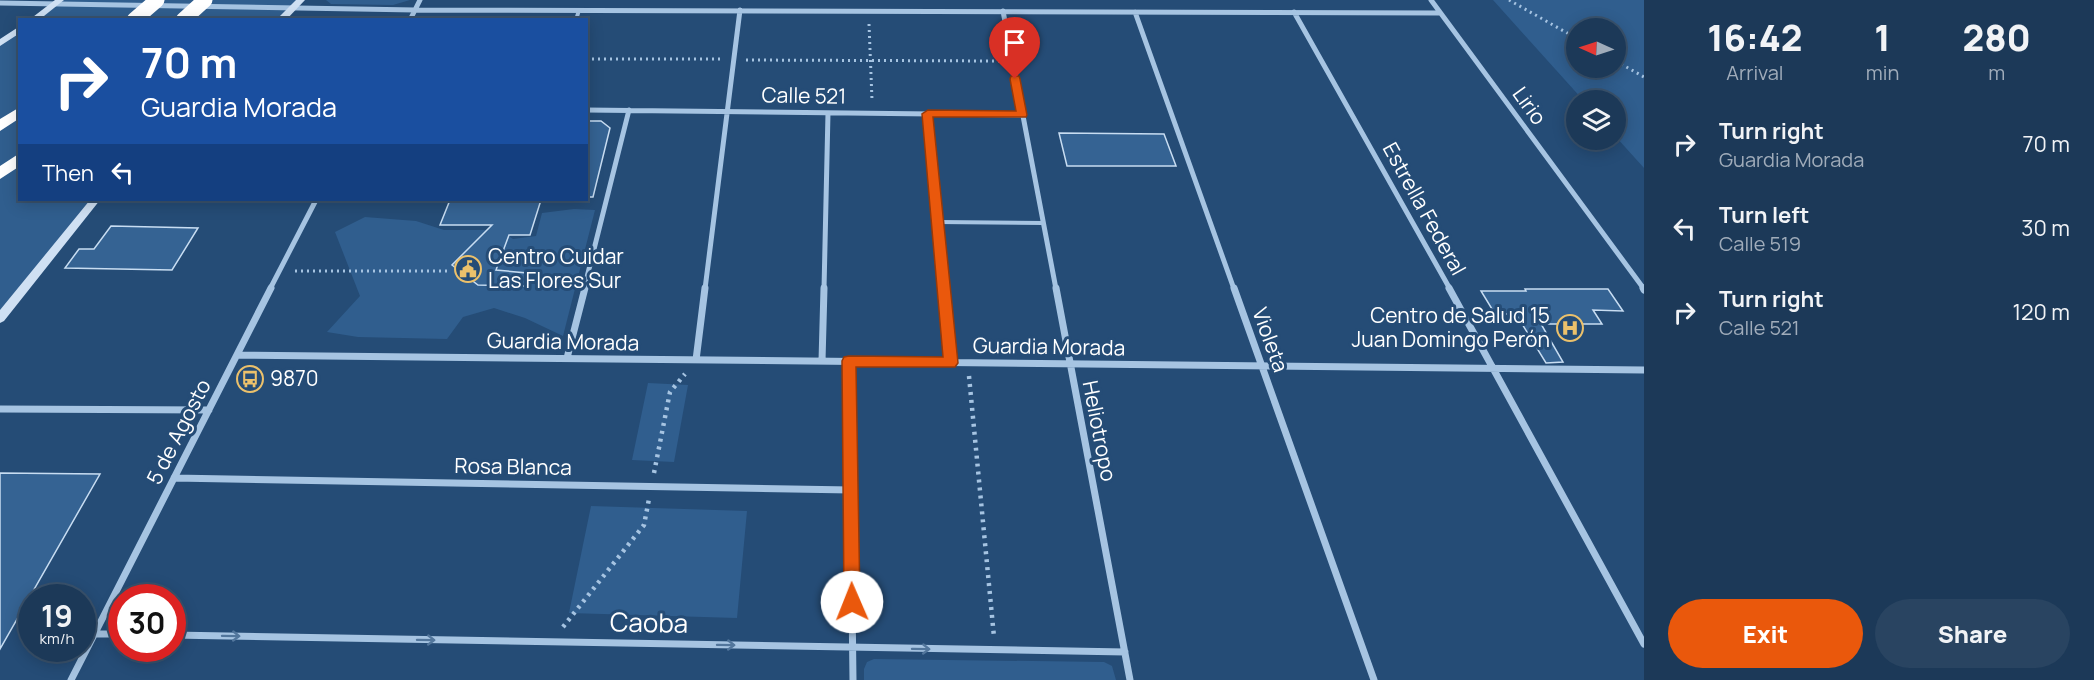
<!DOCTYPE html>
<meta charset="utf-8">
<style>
:root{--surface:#1c3958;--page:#294461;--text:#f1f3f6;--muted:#a0acba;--line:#3a536e;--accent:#ea580c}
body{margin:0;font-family:Manrope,sans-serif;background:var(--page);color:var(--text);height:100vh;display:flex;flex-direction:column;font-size:22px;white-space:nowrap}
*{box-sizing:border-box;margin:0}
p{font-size:20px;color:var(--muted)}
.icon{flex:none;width:33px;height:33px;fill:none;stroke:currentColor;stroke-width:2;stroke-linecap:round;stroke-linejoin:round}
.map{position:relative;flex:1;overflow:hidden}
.details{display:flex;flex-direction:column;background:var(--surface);width:450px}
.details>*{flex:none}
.top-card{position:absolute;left:18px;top:18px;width:570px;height:183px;border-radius:0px;box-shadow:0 3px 15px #0003,0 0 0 2px var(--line);background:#1a4fa0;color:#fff;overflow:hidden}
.needle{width:39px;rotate:273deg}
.tools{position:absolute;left:1566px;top:18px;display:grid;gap:12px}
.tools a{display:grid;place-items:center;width:60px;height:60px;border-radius:50%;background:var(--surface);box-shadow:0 3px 15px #0003,0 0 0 2px var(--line);font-size:30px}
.speed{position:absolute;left:18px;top:584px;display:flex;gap:12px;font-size:30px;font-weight:700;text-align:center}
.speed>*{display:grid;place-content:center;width:78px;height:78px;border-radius:50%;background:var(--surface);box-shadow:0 3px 15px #0003,0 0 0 2px var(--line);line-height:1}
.speed small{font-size:15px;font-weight:400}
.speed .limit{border:9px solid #d22;background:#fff;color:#111}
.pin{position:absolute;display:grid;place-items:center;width:51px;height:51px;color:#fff;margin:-62px -26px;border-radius:50% 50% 50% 0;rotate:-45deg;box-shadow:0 0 6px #0007}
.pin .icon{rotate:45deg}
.me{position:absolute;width:66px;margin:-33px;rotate:359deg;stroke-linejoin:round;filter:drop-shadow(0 0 4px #0008)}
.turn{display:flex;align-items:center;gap:21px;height:126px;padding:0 24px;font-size:27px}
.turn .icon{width:78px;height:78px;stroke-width:2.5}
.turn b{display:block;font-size:42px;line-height:51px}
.then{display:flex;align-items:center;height:57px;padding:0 24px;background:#0003;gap:12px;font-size:22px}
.eta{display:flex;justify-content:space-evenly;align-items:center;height:102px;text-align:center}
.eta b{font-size:36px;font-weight:800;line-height:42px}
.button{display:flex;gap:12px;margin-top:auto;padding:12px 24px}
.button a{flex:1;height:69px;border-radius:36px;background:var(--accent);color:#fff;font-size:24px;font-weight:800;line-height:69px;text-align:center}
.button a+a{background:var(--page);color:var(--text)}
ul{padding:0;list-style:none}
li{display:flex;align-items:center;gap:18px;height:84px;padding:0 24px}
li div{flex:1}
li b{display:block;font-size:22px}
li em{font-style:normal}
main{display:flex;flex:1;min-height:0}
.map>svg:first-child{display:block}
.green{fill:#305e8e;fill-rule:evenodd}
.building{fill:#356393;stroke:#c8ddf2;stroke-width:1.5}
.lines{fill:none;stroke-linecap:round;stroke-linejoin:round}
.path-far1{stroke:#a6c4e2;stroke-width:3;stroke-dasharray:2 4;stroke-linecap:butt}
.path{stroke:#a6c4e2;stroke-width:4.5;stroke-dasharray:3 5;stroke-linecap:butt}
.lane{stroke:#a6c4e2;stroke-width:4}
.street-far1{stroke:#a6c4e2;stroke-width:5}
.street{stroke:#a6c4e2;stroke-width:7}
.secondary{fill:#cfe0f3;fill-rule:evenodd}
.highway{fill:#fff;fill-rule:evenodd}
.highway-bridge{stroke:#fff;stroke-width:15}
.oneway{stroke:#52769c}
.route{fill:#ea580c;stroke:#983908;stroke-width:1.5}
.labels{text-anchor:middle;stroke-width:6;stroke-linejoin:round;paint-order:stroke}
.street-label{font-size:21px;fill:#fff;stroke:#254c76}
.poi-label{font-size:21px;fill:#fff;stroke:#254c76;text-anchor:start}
.near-street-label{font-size:26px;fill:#fff;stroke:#254c76}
</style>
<main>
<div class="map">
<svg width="1644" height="680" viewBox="0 0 1644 680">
<rect width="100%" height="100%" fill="#254c76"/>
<path class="green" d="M60 0H301L280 19 33 20Z
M326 0H410L393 5 331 4Z
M1493 0H1644V168L1616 137V100H1583ZM1576 28H1616V68H1576Z
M19 29 20 200H95L0 318V43Z
M574 209 595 210 563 336 525 318 494 308 463 317 447 339 358 337 327 332 360 296 335 232 365 217 416 221 444 230H499L513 239 536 236 542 213Z
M648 383 688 385 674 462 632 460Z
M591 506 747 511 737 618 569 613Z
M874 659 1104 662 1112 666 1116 680H864V669L867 662Z"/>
<path class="building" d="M586 121H601L610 128 593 197H586Z
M1059 133 1164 134 1176 166H1067Z
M450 200H541L530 235H509L496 270 527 273 526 286 478 285 452 265 492 225H440Z
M111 226 198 228 172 270 65 268 79 249H94Z
M1525 289H1608L1623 311 1593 310 1602 324H1541L1563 362 1546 363 1516 314H1495L1481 291H1526Z
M0 473 100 474 0 649Z"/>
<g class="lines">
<path class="path-far1" d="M1509 0 1576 38
M869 24 872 100
M586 59H723
M746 60 999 61
M1616 61 1644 77
M295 271H447"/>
<path class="path" d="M969 376 994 637
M654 473 670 392 685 374
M563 627 644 525 649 499"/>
<path class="lane" d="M576 20 579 10
M938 222 1043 223"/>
<path class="street-far1" d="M1431 0 1644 289
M0 3 415 10 1440 13
M1003 11 1056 289
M1135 12 1234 289
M1294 12 1450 289
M410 20 420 0
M586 110 1022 115
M928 114 944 289
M270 289 316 200
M584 289 629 110
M705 289 740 10
M824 289 828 113"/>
<path class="street" d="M944 288 951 363
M1056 288 1130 680
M1234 288 1374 680
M1449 288 1644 644
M1643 288 1644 290
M237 355 1644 370
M567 358 585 288
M696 360 705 288
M822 361 824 288
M849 361 853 680
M0 409 209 410
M174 478 851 490
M94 634H122
M172 635 1125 652
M71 680 271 288"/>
<path class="secondary" d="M55 0H64L39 20H29Z
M296 0H305L286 20H276Z
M20 26V33L0 46V39Z
M90 200H100L4 321 0 323V310Z"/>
<path class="highway" d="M20 107V118L0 131V119Z
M20 153V166L0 179V166Z"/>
<path class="highway-bridge" d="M134 20 157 0
M183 20 205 0"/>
</g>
<defs><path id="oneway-shaft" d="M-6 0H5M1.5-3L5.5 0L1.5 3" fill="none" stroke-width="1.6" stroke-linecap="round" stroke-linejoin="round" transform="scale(1.5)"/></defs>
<g class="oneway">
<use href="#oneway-shaft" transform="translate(231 636) rotate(1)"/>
<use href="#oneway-shaft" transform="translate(426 640) rotate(1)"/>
<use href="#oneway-shaft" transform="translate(726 645) rotate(1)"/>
<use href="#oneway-shaft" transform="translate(921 649) rotate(1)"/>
</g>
<path class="route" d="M1011 76H1019L1020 79 1027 115 1026 117H933L958 363 955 367H856L860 602 858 608 852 611 846 608 844 602 842 361 844 357 849 356 943 357 922 114 928 110 1016 111 1010 79Z"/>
<defs>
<symbol id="civic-ring" viewBox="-11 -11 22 22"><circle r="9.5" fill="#254c76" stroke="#ecc16b" stroke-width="1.5"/><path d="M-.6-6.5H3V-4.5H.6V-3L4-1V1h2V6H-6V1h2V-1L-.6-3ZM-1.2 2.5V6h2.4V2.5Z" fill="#ecc16b"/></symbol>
<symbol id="hospital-ring" viewBox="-11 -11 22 22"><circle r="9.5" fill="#254c76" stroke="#ecc16b" stroke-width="1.5"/><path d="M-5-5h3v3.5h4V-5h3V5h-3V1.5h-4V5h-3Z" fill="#ecc16b"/></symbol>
<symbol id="bus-ring" viewBox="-11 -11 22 22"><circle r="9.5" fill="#254c76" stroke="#ecc16b" stroke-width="1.5"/><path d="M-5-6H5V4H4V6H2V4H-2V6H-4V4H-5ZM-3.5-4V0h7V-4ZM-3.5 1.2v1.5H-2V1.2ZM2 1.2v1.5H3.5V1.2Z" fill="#ecc16b"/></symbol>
</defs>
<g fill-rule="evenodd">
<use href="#civic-ring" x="453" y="254" width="30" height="30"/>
<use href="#hospital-ring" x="1555" y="313" width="30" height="30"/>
<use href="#bus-ring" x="235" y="364" width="30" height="30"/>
</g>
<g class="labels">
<g class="street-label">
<text transform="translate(804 96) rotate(1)" y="7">Calle 521</text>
<text transform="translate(1529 106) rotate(54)" y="7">Lirio</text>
<text transform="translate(1424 209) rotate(61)" y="7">Estrella Federal</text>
<text transform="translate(1270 340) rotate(70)" y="7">Violeta</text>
<text transform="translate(563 342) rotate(1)" y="7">Guardia Morada</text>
<text transform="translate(1049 347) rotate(1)" y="7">Guardia Morada</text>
<text transform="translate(1099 431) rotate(79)" y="7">Heliotropo</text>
<text transform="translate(179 432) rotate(-63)" y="7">5 de Agosto</text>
<text transform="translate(513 467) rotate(1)" y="7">Rosa Blanca</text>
</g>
<g class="poi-label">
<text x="488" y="264">Centro Cuidar<tspan x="488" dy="24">Las Flores Sur</tspan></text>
<text x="1550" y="323" text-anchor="end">Centro de Salud 15<tspan x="1550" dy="24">Juan Domingo Perón</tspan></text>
<text x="270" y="386">9870</text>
</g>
<g class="near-street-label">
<text transform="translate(649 623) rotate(1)" y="9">Caoba</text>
</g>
</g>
</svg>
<div class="tools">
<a><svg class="needle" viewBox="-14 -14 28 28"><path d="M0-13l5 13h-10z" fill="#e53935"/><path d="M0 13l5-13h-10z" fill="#a0acba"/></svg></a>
<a><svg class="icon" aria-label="layers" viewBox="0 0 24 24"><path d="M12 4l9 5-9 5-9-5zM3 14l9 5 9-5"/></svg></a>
</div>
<div class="speed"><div>19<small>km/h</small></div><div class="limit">30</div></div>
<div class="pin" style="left:1015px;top:79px;background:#d93025"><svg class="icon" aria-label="arrive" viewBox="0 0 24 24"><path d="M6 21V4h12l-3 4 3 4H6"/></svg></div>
<svg class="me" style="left:852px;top:602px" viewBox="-20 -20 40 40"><circle r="19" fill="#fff"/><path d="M0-13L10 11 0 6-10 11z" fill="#ea580c"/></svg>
<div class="top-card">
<div class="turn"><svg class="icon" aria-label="right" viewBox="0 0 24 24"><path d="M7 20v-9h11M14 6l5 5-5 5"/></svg><div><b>70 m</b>Guardia Morada</div></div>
<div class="then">Then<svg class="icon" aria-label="left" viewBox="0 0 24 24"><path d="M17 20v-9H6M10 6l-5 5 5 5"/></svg></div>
</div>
</div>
<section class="details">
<div class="eta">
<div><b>16:42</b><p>Arrival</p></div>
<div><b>1</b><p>min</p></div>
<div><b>280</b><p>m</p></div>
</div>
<ul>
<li><svg class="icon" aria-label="right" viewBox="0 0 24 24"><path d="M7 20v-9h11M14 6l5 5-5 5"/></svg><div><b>Turn right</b><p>Guardia Morada</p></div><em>70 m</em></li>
<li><svg class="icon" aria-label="left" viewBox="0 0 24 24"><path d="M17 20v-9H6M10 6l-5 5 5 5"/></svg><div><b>Turn left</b><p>Calle 519</p></div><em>30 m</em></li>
<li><svg class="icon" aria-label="right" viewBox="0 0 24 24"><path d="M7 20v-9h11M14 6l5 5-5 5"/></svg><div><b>Turn right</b><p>Calle 521</p></div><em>120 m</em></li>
</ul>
<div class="button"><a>Exit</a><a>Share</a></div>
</section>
</main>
